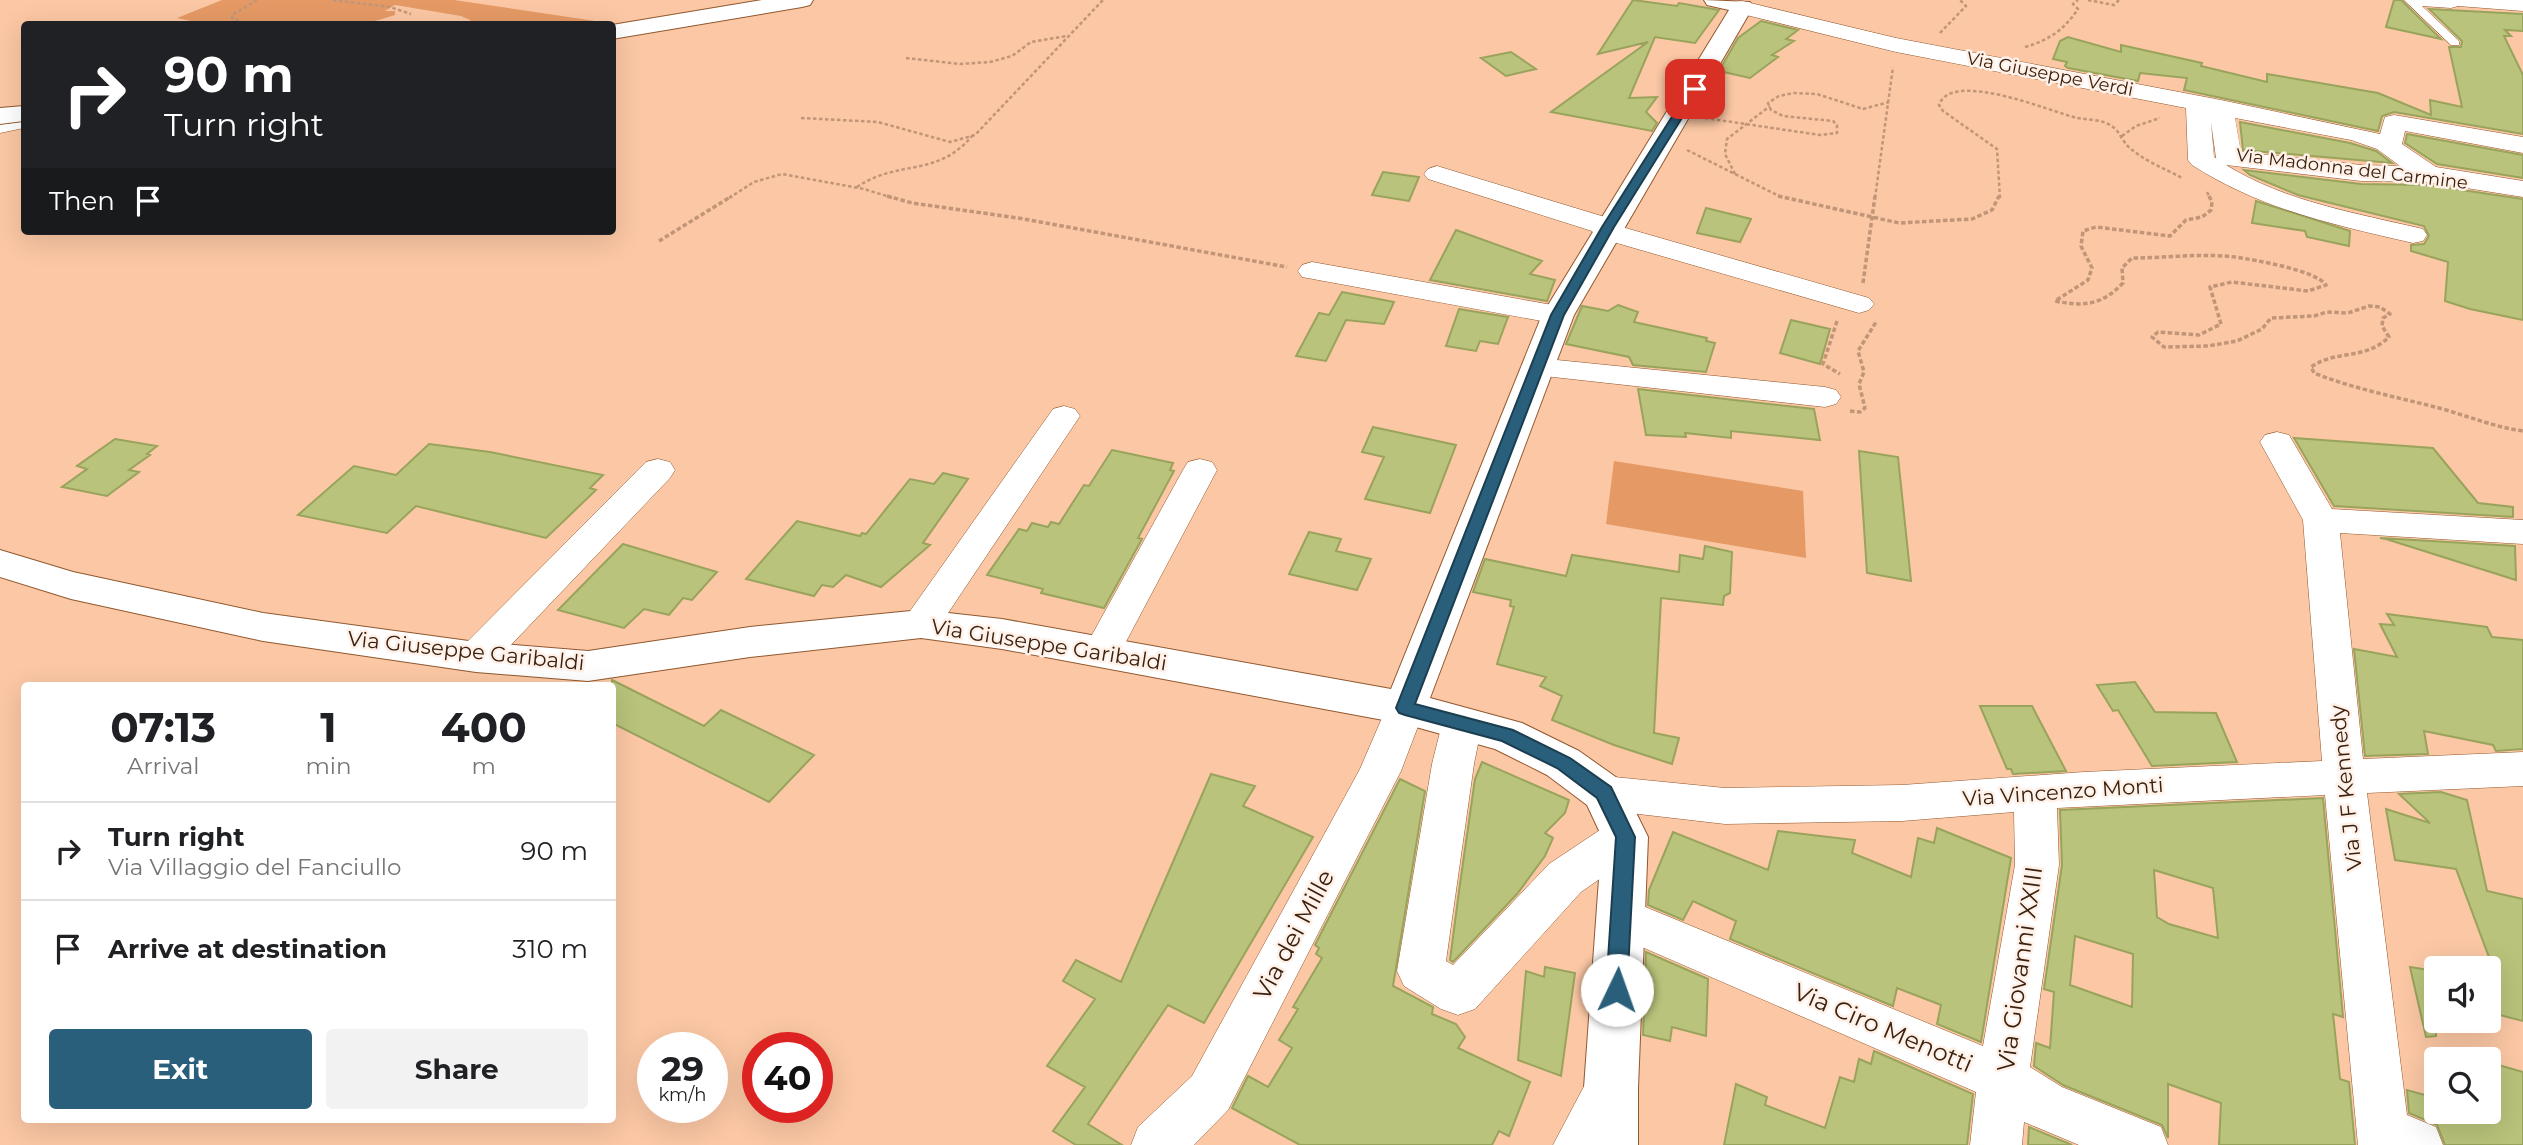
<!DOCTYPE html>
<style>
:root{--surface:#fff;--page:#f2f2f2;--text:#202124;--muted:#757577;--line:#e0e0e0;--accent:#2a5f7b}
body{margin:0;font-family:Montserrat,sans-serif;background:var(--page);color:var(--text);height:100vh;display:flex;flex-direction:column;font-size:26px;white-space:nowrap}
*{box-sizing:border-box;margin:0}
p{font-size:23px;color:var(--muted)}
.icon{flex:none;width:38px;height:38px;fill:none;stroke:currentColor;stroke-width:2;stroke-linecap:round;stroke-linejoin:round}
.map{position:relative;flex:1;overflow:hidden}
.side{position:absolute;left:21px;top:682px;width:595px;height:441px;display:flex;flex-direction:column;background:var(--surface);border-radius:7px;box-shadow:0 7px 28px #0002}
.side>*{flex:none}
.hud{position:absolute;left:21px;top:21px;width:595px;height:214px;border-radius:7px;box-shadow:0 7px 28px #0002;background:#202124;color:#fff;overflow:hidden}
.tools{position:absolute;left:2424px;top:956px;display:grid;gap:14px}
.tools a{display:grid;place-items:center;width:77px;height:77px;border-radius:7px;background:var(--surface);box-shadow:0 7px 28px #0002;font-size:35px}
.speed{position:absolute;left:637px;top:1032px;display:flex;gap:14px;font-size:35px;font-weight:700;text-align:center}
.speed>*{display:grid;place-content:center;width:91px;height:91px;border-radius:50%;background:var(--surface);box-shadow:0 7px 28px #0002;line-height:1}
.speed small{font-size:18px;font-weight:400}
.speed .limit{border:10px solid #d22;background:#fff;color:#111}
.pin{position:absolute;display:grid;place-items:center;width:60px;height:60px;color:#fff;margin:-30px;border-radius:14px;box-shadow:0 4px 10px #0006}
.me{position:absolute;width:77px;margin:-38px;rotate:3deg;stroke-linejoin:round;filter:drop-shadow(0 0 5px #0008)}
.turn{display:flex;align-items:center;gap:24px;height:147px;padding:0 28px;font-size:32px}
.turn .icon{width:91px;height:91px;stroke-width:2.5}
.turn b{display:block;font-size:49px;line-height:60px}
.then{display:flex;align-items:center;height:66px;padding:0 28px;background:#0003;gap:14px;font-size:26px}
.eta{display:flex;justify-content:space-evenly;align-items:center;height:119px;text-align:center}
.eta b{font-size:42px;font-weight:700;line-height:49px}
.button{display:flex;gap:14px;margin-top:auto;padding:14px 28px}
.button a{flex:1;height:80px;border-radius:7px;background:var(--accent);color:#fff;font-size:28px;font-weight:700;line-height:80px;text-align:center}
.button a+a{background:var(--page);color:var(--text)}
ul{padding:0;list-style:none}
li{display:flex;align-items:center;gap:21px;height:98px;padding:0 28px;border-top:2px solid var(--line)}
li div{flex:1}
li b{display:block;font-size:26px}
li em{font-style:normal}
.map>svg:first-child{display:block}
.green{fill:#e59a65}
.building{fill:#b9c37b;stroke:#99a35c;stroke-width:2;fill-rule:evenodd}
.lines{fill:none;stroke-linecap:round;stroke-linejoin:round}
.lane-casing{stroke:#91582e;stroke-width:1}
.street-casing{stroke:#91582e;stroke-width:1}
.secondary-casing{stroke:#91582e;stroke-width:2}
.path-far1{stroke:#c19578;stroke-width:2.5;stroke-dasharray:3.5 2.5;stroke-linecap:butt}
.path{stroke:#c19578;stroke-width:3.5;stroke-dasharray:4.5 2.5;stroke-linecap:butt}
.lane{fill:#fff;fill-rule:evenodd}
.street{fill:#fff;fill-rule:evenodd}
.secondary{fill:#fff;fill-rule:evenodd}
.route{fill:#2a5f7b;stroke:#1b3e50;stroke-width:2}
.labels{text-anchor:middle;stroke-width:5;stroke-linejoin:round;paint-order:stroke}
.far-street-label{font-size:18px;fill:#3a2110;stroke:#fff1e8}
.street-label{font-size:21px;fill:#3a2110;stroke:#fff1e8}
.near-street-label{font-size:24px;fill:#3a2110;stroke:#fff1e8}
</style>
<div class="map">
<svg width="2523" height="1145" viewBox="0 0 2523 1145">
<rect width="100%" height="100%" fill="#fbc7a4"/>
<path class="green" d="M222 0H454L602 22 583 24H472L470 20 461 16 395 5 385 11H395V15L365 24H205L177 18Z
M1614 461 1803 491 1806 558 1606 524Z"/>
<path class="building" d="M1633 0 1677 6 1679 3 1719 10 1695 43 1655 37 1629 98 1657 97 1646 112 1657 123 1652 131 1551 112 1648 42 1598 54Z
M2394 0H2401L2441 39 2386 27Z
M2429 9 2523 14V31L2505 30 2511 36H2504L2523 75V134L2394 112 2382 116 2378 131 2184 90 2187 78 2140 73 2138 81 2068 68 2065 66 2067 62 2053 59 2060 41 2068 37 2121 52V45L2202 63 2201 66 2267 82V74L2378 93 2431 115 2430 100 2462 107 2449 47H2461L2462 41Z
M1761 21 1798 30 1786 39 1794 41 1772 55 1778 57 1750 78 1719 71 1738 38Z
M1511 52 1536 69 1506 76 1481 58Z
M2240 122 2350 143 2376 151 2392 163 2243 150Z
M2407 134 2523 155V178L2437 164 2405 143Z
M2244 170 2361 184 2428 185 2523 199V320L2470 309 2445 301 2448 262 2411 251V245L2424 244 2429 236 2424 226 2298 195 2250 175Z
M1383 172 1419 177 1409 201 1372 195Z
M2256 201 2350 231 2349 246 2307 237 2305 231 2252 223Z
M1706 208 1751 219 1740 242 1697 233Z
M1456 230 1542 261 1530 274 1555 280 1547 301 1430 280Z
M1342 292 1394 302 1384 324 1346 320 1326 361 1296 356 1319 313 1329 315Z
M1618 305 1638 312 1634 322 1707 338 1706 341 1715 343 1706 372 1633 365 1629 357 1566 344 1582 306 1608 311Z
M1459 309 1508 317 1498 344 1480 341 1476 351 1446 346Z
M1791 320 1830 329 1820 364 1780 353Z
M1638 389 1814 409 1820 440 1731 431V438L1685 433 1686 437 1646 435Z
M1373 427 1456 445 1430 513 1365 499 1384 457 1362 452Z
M2294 438 2433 448 2478 503 2513 507V517L2334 506Z
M115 439 157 446 147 454 150 455 129 470 139 472 107 496 62 487 87 469 77 466Z
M429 444 490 452 603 475 590 488 596 490 546 538 416 506 387 533 298 515 354 466 396 475Z
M1112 450 1173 463 1170 470 1174 471 1138 538 1142 539 1104 608 1041 593 1043 589 987 575 1019 529 1027 531 1032 523 1048 527 1051 522 1059 524 1084 485 1089 486Z
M1859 451 1898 457 1911 581 1867 573Z
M943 473 968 479 923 543 930 545 881 587 846 575 833 587 822 585 814 596 746 579 797 521 860 536 862 533 866 534 910 479 934 484Z
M1309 532 1341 539 1336 551 1371 559 1357 590 1289 574Z
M2380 538 2515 546 2516 580 2386 539Z
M623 544 717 572 692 600 683 598 669 615 644 609 624 628 558 610Z
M1705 546 1732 552 1730 593 1724 596 1723 605 1661 598 1654 733 1679 738 1672 764 1614 745 1552 720 1562 696 1540 686 1546 677 1497 664 1514 607 1510 606 1511 600 1473 592 1485 559 1566 576 1572 555 1679 572 1680 555 1703 559Z
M2387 614 2487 627 2492 637 2523 640V749L2496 751 2493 745 2424 731 2428 754 2365 756 2354 649 2397 657 2380 624 2394 625Z
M612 680 704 726 721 710 814 755 769 802 612 723Z
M2135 682 2155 712 2216 713 2237 762 2152 766 2118 710 2113 711 2097 685Z
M1980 706H2032L2066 771 2013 774 2011 769H2007Z
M1482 762 1569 800 1565 813 1545 833 1553 838 1545 856 1517 894 1453 962 1450 960 1459 891 1475 779Z
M1211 774 1255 786 1243 806 1313 837 1204 1023 1168 1005 1088 1124 1122 1145H1076L1053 1131 1085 1087 1047 1066 1095 999 1063 981 1076 960 1121 982Z
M1400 779 1425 791 1393 986 1433 1007 1432 1014 1456 1024 1465 1037 1458 1048 1530 1082 1509 1136 1499 1131 1492 1145H1300L1232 1108 1248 1076 1268 1087 1292 1048 1279 1040 1298 1009 1293 1007 1322 958 1316 954 1319 948 1315 945Z
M2441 792 2467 800 2487 891 2523 899V1021L2488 1012 2490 960 2456 869 2395 860 2386 809 2430 823 2399 794Z
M2323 798 2343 1017 2333 1014 2340 1079 2349 1082 2355 1145H2219L2221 1103 2168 1084V1138L2162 1125 2063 1085 2034 1066 2036 1043 2050 1048 2054 992 2044 989 2062 865 2060 810ZM2154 870 2213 888 2218 938 2169 924 2157 917ZM2075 936 2133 954 2132 1007 2070 985Z
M1937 828 2011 858 1981 1042 1937 1024 1941 1005 1897 988 1893 1006 1730 939 1736 921 1693 901 1683 920 1648 905 1649 890 1673 832 1768 870 1778 831 1855 840 1852 853 1911 877 1918 838 1934 843Z
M1646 952 1708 979 1706 1036 1672 1027 1670 1041 1643 1035Z
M1545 967 1575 973 1561 1076 1518 1060 1526 971 1544 977Z
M2410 967 2436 971V1036L2426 1037Z
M1874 1051 1973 1094 1967 1145H1724L1736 1084 1767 1097 1765 1105 1825 1128 1840 1077 1854 1082 1859 1059 1871 1064Z
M2488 1062 2523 1072V1145H2445L2437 1125 2409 1113 2407 1090 2436 1098V1111H2488Z
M2029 1127 2072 1145H2028Z"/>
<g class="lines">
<defs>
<path id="lane" d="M2404 0H2469V3L2451 8 2422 6 2459 41V45H2451Z
M24 122V128L0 133V125Z"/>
<path id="street" d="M2447 0H2523V11L2458 6 2451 4Z
M1742 1 1896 38 2221 100 2380 134 2385 117 2394 115 2523 137V153L2405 131 2402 144 2436 167 2523 181V197L2428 182 2361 181 2226 165C2286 202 2356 213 2423 229L2427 235 2423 241 2413 243C2335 225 2260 209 2192 165L2188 160 2186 108 1896 52 1734 12 1731 7 1734 2ZM2235 118 2351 140 2377 149 2400 166 2361 165 2241 152ZM2211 122 2216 158 2217 159 2214 157Z
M1437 166 1618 221 1622 227 1869 298 1874 304 1869 310 1859 313 1596 237 1592 231 1428 179 1424 174 1428 169Z
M1312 262 1558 306 1568 309 1573 315 1568 321 1558 324 1302 277 1298 271 1302 265Z
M1537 358 1825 387 1836 390 1841 397 1836 404 1825 407 1526 374 1521 367 1526 360Z
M1064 406 1075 409 1080 416 934 634 921 638 908 634 902 624 908 614 1053 409Z
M2277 432 2289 435 2332 509 2523 520V544L2340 533 2363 759 2523 752V786L2367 793 2407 1115 2436 1127 2443 1145H2358L2325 795 2057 808 2059 865 2030 1067 2062 1087 2161 1127 2168 1145H2079L2024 1122 2022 1145H1970L1976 1092 1605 931 1598 917 1605 903 1621 897 1983 1046 2015 865 2014 812 1902 821 1725 824 1604 810 1589 805 1583 793 1589 781 1604 776 1725 788 1902 785 2084 772 2322 761 2303 520 2260 442 2265 435Z
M658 459 670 462 675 470 670 478 490 667 476 671 462 667 456 657 462 647 646 462Z
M1200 459 1212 462 1217 470 1120 653 1115 663 1101 667 1087 663 1082 653 1183 470 1188 462Z
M1405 693 1419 697 1425 708 1401 771 1228 1110 1194 1145H1131L1138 1127 1192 1076 1360 769 1391 697Z
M1462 708 1476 713 1482 724 1474 764 1446 961 1453 965 1549 864 1609 824 1625 819 1641 824 1647 837 1641 850 1581 892 1475 1009 1458 1015 1441 1009 1404 986 1397 971 1432 764 1442 724 1448 713Z
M1608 1067 1626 1075 1634 1092 1607 1145H1553L1590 1075Z"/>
<path id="secondary" d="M762 0H813L810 5 802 7 612 39V25Z
M1704 0 1750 2 1753 7 1574 315 1430 698 1522 723 1579 751 1620 780 1648 837 1638 1088V1145H1584V1088L1602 837 1587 805 1547 775 1495 749 1405 724 1002 649 921 638 750 657 588 681 476 672 263 641 71 599 0 577V550L73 572 263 613 476 642 588 651 750 627 921 610 1002 619 1391 689 1542 315 1729 10 1707 5Z
M24 106V121L0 124V108Z"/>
</defs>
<use href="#lane" class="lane-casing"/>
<use href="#street" class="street-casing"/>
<use href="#secondary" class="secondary-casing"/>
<path class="path-far1" d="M257 0 232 15V18L245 23 273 24
M333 0 390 7 411 14
M2088 0 2114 5 2119 0
M1940 33 1966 6 1960 0
M2025 47C2049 40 2064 30 2078 9L2073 4 2078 0
M906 58 960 64 990 62 1012 56 1031 42 1067 36
M801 118 878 122 950 142 975 135 1103 0
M1705 118 1820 135 1837 133V125L1833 121 1783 116 1771 110 1768 103 1779 96 1794 93 1817 94 1863 109 1889 102
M2122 136 2136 126 2160 118
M1687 150 1783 198
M1735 174 1725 154 1727 139 1770 106
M857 187C898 159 937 178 972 136
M2207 192 2210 198
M729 198 754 182 782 174 864 189 893 198
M1875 198 1893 67
M2000 198 1997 149 1943 111 1939 105C1951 69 2052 112 2077 118 2089 120 2103 119 2113 127 2120 132 2123 143 2130 148 2144 161 2166 169 2182 178"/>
<path class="path" d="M887 196 912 203 1018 218 1287 267
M1778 196 1899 223 1972 219 1992 210 1999 196
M2209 196 2212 202 2211 210 2202 217 2186 220 2170 236 2096 227 2083 231 2081 246 2092 268 2088 280 2055 301C2084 307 2102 305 2123 283L2122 268 2132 258C2165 258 2202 253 2235 257 2255 260 2315 270 2326 285L2308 291 2232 282 2210 287 2221 324 2199 335 2158 332 2152 337 2164 347 2208 346 2237 341 2262 329 2271 318 2314 316 2327 312 2348 313 2369 306 2380 307 2390 314 2383 318 2382 326 2389 337C2364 361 2337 349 2311 367L2314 373C2354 389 2397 397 2439 408 2468 416 2494 427 2523 431
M659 241 732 196
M1863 283 1875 196
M1837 321 1823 364 1840 374
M1850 411 1860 412 1865 408 1859 384 1864 372 1858 351 1876 322"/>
<use href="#lane" class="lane"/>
<use href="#street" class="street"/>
<use href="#secondary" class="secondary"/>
</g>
<path class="route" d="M1691 87 1700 89 1614 227 1564 315 1415 704 1513 730 1570 758 1611 787 1635 837 1627 990 1624 997 1617 1000 1609 997 1606 990 1616 837 1597 798 1557 768 1502 741 1405 715 1399 713 1396 708 1551 315 1602 227Z"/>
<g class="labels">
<g class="far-street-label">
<text transform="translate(2050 74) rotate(11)" y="6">Via Giuseppe Verdi</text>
<text transform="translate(2352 169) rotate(7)" y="6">Via Madonna del Carmine</text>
</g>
<g class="street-label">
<text transform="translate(1049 645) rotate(9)" y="7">Via Giuseppe Garibaldi</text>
<text transform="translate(466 651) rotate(6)" y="7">Via Giuseppe Garibaldi</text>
<text transform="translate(2346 788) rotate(-96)" y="7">Via J F Kennedy</text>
<text transform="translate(2063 792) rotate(-4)" y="7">Via Vincenzo Monti</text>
</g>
<g class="near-street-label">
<text transform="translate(1294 935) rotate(-62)" y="8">Via dei Mille</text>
<text transform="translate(2020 969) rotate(-82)" y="8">Via Giovanni XXIII</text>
<text transform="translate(1883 1028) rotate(23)" y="8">Via Ciro Menotti</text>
</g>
</g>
</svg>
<div class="tools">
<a><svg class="icon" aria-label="sound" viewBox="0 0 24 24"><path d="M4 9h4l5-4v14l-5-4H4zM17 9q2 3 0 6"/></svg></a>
<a><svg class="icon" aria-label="search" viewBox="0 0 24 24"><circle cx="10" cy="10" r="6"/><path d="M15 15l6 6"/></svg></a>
</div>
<div class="speed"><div>29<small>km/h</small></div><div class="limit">40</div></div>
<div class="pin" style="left:1695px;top:89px;background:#d93025"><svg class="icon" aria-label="arrive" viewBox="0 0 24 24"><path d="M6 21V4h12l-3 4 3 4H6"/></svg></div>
<svg class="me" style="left:1617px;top:990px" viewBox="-20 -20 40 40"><circle r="19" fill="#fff"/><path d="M0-13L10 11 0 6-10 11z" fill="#2a5f7b"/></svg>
<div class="hud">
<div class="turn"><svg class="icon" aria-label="right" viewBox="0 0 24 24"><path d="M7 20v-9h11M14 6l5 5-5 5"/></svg><div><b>90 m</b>Turn right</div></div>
<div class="then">Then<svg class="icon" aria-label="arrive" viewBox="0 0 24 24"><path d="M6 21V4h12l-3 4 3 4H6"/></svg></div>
</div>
<section class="side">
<div class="eta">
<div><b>07:13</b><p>Arrival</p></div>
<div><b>1</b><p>min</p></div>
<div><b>400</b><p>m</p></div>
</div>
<ul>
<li><svg class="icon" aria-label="right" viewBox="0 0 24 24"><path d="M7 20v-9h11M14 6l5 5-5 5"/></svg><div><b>Turn right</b><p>Via Villaggio del Fanciullo</p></div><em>90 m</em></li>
<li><svg class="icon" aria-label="arrive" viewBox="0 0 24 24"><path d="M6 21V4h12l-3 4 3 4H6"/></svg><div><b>Arrive at destination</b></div><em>310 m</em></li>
</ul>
<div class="button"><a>Exit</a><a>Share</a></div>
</section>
</div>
